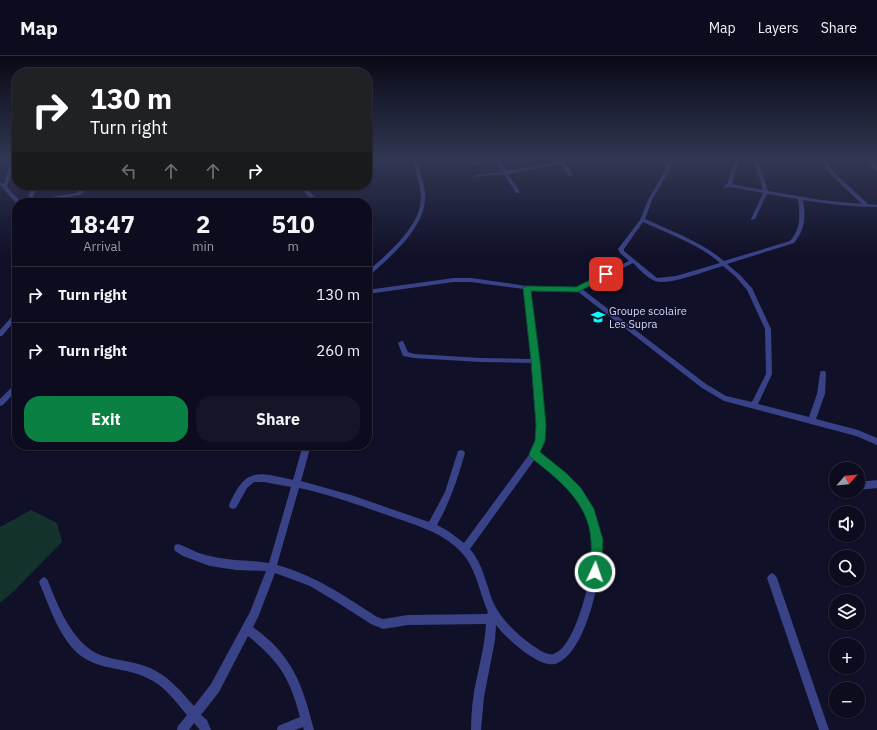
<!DOCTYPE html>
<meta charset="utf-8">
<style>
:root{--surface:#0c0c1e;--page:#151527;--text:#f1f3f6;--muted:#9a9ba4;--line:#2c2c3c;--accent:#0b8043}
body{margin:0;font-family:"IBM Plex Sans",sans-serif;background:var(--page);color:var(--text);height:100vh;display:flex;flex-direction:column;font-size:15px;white-space:nowrap}
*{box-sizing:border-box;margin:0}
p{font-size:13px;color:var(--muted)}
.icon{flex:none;width:22px;height:22px;fill:none;stroke:currentColor;stroke-width:2;stroke-linecap:round;stroke-linejoin:round}
.map{position:relative;flex:1;overflow:hidden}
.sheet{position:absolute;left:12px;top:142px;width:360px;height:252px;display:flex;flex-direction:column;background:var(--surface);border-radius:16px;box-shadow:0 1px 3px #0004,0 0 0 1px var(--line)}
.sheet>*{flex:none}
.banner{position:absolute;left:12px;top:12px;width:360px;height:122px;border-radius:16px;box-shadow:0 1px 3px #0004,0 0 0 1px var(--line);background:#202124;color:#fff;overflow:hidden}
.needle{width:26px;rotate:63deg}
.buttons{position:absolute;left:829px;top:406px;display:grid;gap:8px}
.buttons a{display:grid;place-items:center;width:36px;height:36px;border-radius:50%;background:var(--surface);box-shadow:0 1px 3px #0004,0 0 0 1px var(--line);font-size:20px}
.pin{position:absolute;display:grid;place-items:center;width:34px;height:34px;color:#fff;margin:-17px;border-radius:8px;box-shadow:0 2px 6px #0006}
.me{position:absolute;width:44px;margin:-22px;rotate:3deg;stroke-linejoin:round;filter:drop-shadow(0 0 3px #0008)}
.turn{display:flex;align-items:center;gap:14px;height:84px;padding:0 12px;font-size:18px}
.turn .icon{width:52px;height:52px;stroke-width:2.5}
.turn b{display:block;font-size:28px;line-height:34px}
.lanes{display:flex;align-items:center;height:38px;padding:0 12px;background:#0003;justify-content:center;gap:20px;direction:ltr}
.lanes .off{opacity:.35}
.eta{display:flex;justify-content:space-evenly;align-items:center;height:68px;text-align:center}
.eta b{font-size:24px;font-weight:700;line-height:28px}
.action{display:flex;gap:8px;margin-top:auto;padding:8px 12px}
.action a{flex:1;height:46px;border-radius:16px;background:var(--accent);color:#fff;font-size:16px;font-weight:700;line-height:46px;text-align:center}
.action a+a{background:var(--page);color:var(--text)}
ul{padding:0;list-style:none}
li{display:flex;align-items:center;gap:12px;height:56px;padding:0 12px;border-top:1px solid var(--line)}
li div{flex:1}
li b{display:block;font-size:15px}
li em{font-style:normal}
header{display:flex;align-items:center;gap:24px;box-sizing:border-box;height:56px;padding:0 20px;background:var(--surface);border-bottom:1px solid var(--line)}
header strong{font-size:19px}
nav{display:flex;gap:22px;margin-inline-start:auto;font-size:14px}
.map>svg:first-child{display:block}
.green{fill:#13322c}
.lines{fill:none;stroke-linecap:round;stroke-linejoin:round}
.minor{fill:#3a4287;fill-rule:evenodd}
.route{fill:#0b8043;stroke:#07532c}
.labels{text-anchor:middle;stroke-width:3.5;stroke-linejoin:round;paint-order:stroke}
.poi-label{font-size:11px;fill:#d7d8ff;stroke:#101028;text-anchor:start}
</style>
<header>
<strong>Map</strong>
<nav><a>Map</a><a>Layers</a><a>Share</a></nav>
</header>
<div class="map">
<svg width="877" height="674" viewBox="0 0 877 674">
<rect width="100%" height="100%" fill="#101028"/>
<path class="green" d="M31 454 57 467 62 486 14 535 0 547V471Z"/>
<g class="lines">
<path class="minor" d="M415 104H419C418 118 427 131 425 144 423 174 390 201 369 220L367 221V216C387 198 421 171 421 141 421 129 414 117 415 104Z
M491 104H499L507 115 558 106 566 108 573 119 569 120 562 110 558 108 508 118 520 136 518 137H516L504 118 476 121V119H478L502 116 496 106 473 109 471 108 473 107Z
M663 104H668L670 107V113L652 144 645 163C671 175 702 186 724 205L790 185C801 173 800 159 798 143L767 138 755 163 751 164V163L763 137 730 131 724 132V130L727 128 735 104H739L732 128 763 134 754 104H758L768 135 821 144 862 148 831 119 821 104H825L835 117 868 148 877 149V151C852 151 827 148 803 144 806 161 805 174 794 187L727 208 740 219 752 232 771 273 772 318 758 348 809 361 817 338 820 317 821 315H825L826 317 825 338 816 363 858 374 877 382V389L856 380 724 345 702 332 577 235 530 234 539 305 545 369 544 385 538 397C560 413 581 428 593 453 598 465 600 479 601 491 602 519 586 599 555 608 538 612 505 581 496 569L495 584 484 641 481 674H471C471 656 473 638 477 621 481 603 485 586 486 568L408 569 383 573 371 568 335 545 310 530 286 521 275 517 259 559 253 571C263 579 274 587 282 598 300 620 307 647 314 674H304L303 671 295 674H277L278 670 300 661C290 622 279 605 248 580L219 636 201 659 207 664 211 674H200L194 667 189 674H177L178 670 187 659C175 645 164 629 147 622 126 611 102 615 81 600 59 583 50 551 39 526L41 523 44 521 47 523C57 547 67 574 87 591 102 604 123 603 142 609 165 616 179 633 194 650L211 628 250 556 266 515 236 514 210 510 183 500 175 495 174 492 175 489 178 488C189 492 198 498 210 500 229 505 249 504 269 507L291 431 264 426H254L247 432 236 452 233 453 230 452 229 449C246 411 256 416 293 424L303 389H311L301 425 351 439 429 466 445 436 458 395 461 394 464 395 465 397C458 422 450 446 437 469L448 475 464 487 531 396 536 385 537 369 533 307 481 306 414 302 403 300 398 287 401 285H403L408 296 414 298 481 302 532 303 524 233 471 226H454L367 238V234L454 222H471L527 230 577 231 629 205 620 197 618 193 640 164 648 144 666 113V107ZM643 166C667 177 700 189 720 207L676 220 657 222 624 195V193ZM633 207C639 213 647 222 655 225 670 230 707 214 723 210L736 221 747 234 765 273 766 318 752 346 726 340 706 328 582 233ZM535 403C554 418 577 434 586 458 592 473 593 490 592 506 590 525 575 593 553 598 549 599 545 597 541 595 523 584 502 566 493 546 486 528 483 508 470 493ZM299 432C328 438 356 448 384 458 412 468 447 476 466 502 477 517 480 538 488 556L487 558 408 559 383 563 377 561C345 540 314 519 277 509Z
M868 104H872L877 111V115H875Z
M15 105H17V109L12 114 7 131 20 145 27 144 33 129H37L32 144 77 137 84 129H88L83 137 80 139 28 147 17 148 0 129V126L4 128 8 114Z
M298 129H303L316 142V144H312Z
M17 256V262L2 280H0V274L15 257Z
M17 327V334L3 349 0 350V343L15 328Z
M877 424V432L858 434V426Z
M772 517 775 519 777 522 829 674H819L767 522 769 519Z"/>
</g>
<linearGradient id="sky" x2="0" y2="1"><stop stop-color="#090916"/><stop offset="0.52" stop-color="#313753"/><stop offset="1" stop-color="#313753" stop-opacity="0"/></linearGradient>
<rect width="877" height="199" fill="url(#sky)"/>
<path class="route" d="M606 216 610 218 609 220 578 236 531 235 540 305 546 369 545 385 540 396 566 417 581 432 594 453 603 484 601 516 599 520 595 522 591 520 589 516C590 506 592 495 591 485 589 446 558 423 530 401L529 398 535 385 536 369 531 305 523 232 527 230 576 231Z"/>
<defs>
<symbol id="school-bare" viewBox="-9 -9 18 18"><path d="M0-5L7-2L0 1L-7-2ZM-4 1L0 2.5L4 1V4Q0 6-4 4Z" fill="#03fff5" stroke="#101028" stroke-width="2.5" paint-order="stroke"/></symbol>
</defs>
<g fill-rule="evenodd">
<use href="#school-bare" x="588" y="251" width="20" height="20"/>
</g>
<g class="labels">
<g class="poi-label">
<text x="609" y="259">Groupe scolaire<tspan x="609" dy="13">Les Supra</tspan></text>
</g>
</g>
</svg>
<div class="buttons">
<a><svg class="needle" viewBox="-14 -14 28 28"><path d="M0-13l5 13h-10z" fill="#e53935"/><path d="M0 13l5-13h-10z" fill="#9a9ba4"/></svg></a>
<a><svg class="icon" aria-label="sound" viewBox="0 0 24 24"><path d="M4 9h4l5-4v14l-5-4H4zM17 9q2 3 0 6"/></svg></a>
<a><svg class="icon" aria-label="search" viewBox="0 0 24 24"><circle cx="10" cy="10" r="6"/><path d="M15 15l6 6"/></svg></a>
<a><svg class="icon" aria-label="layers" viewBox="0 0 24 24"><path d="M12 4l9 5-9 5-9-5zM3 14l9 5 9-5"/></svg></a>
<a>+</a>
<a>−</a>
</div>
<div class="pin" style="left:606px;top:218px;background:#d93025"><svg class="icon" aria-label="arrive" viewBox="0 0 24 24"><path d="M6 21V4h12l-3 4 3 4H6"/></svg></div>
<svg class="me" style="left:595px;top:516px" viewBox="-20 -20 40 40"><circle r="17" fill="#0b8043" stroke="#fff" stroke-width="3"/><path d="M0-11L8 9 0 5-8 9z" fill="#fff"/></svg>
<div class="banner">
<div class="turn"><svg class="icon" aria-label="right" viewBox="0 0 24 24"><path d="M7 20v-9h11M14 6l5 5-5 5"/></svg><div><b>130 m</b>Turn right</div></div>
<div class="lanes"><svg class="icon off" aria-label="left" viewBox="0 0 24 24"><path d="M17 20v-9H6M10 6l-5 5 5 5"/></svg><svg class="icon off" aria-label="ahead" viewBox="0 0 24 24"><path d="M12 20V5M6 11l6-6 6 6"/></svg><svg class="icon off" aria-label="ahead" viewBox="0 0 24 24"><path d="M12 20V5M6 11l6-6 6 6"/></svg><svg class="icon" aria-label="right" viewBox="0 0 24 24"><path d="M7 20v-9h11M14 6l5 5-5 5"/></svg></div>
</div>
<section class="sheet">
<div class="eta">
<div><b>18:47</b><p>Arrival</p></div>
<div><b>2</b><p>min</p></div>
<div><b>510</b><p>m</p></div>
</div>
<ul>
<li><svg class="icon" aria-label="right" viewBox="0 0 24 24"><path d="M7 20v-9h11M14 6l5 5-5 5"/></svg><div><b>Turn right</b></div><em>130 m</em></li>
<li><svg class="icon" aria-label="right" viewBox="0 0 24 24"><path d="M7 20v-9h11M14 6l5 5-5 5"/></svg><div><b>Turn right</b></div><em>260 m</em></li>
</ul>
<div class="action"><a>Exit</a><a>Share</a></div>
</section>
</div>
